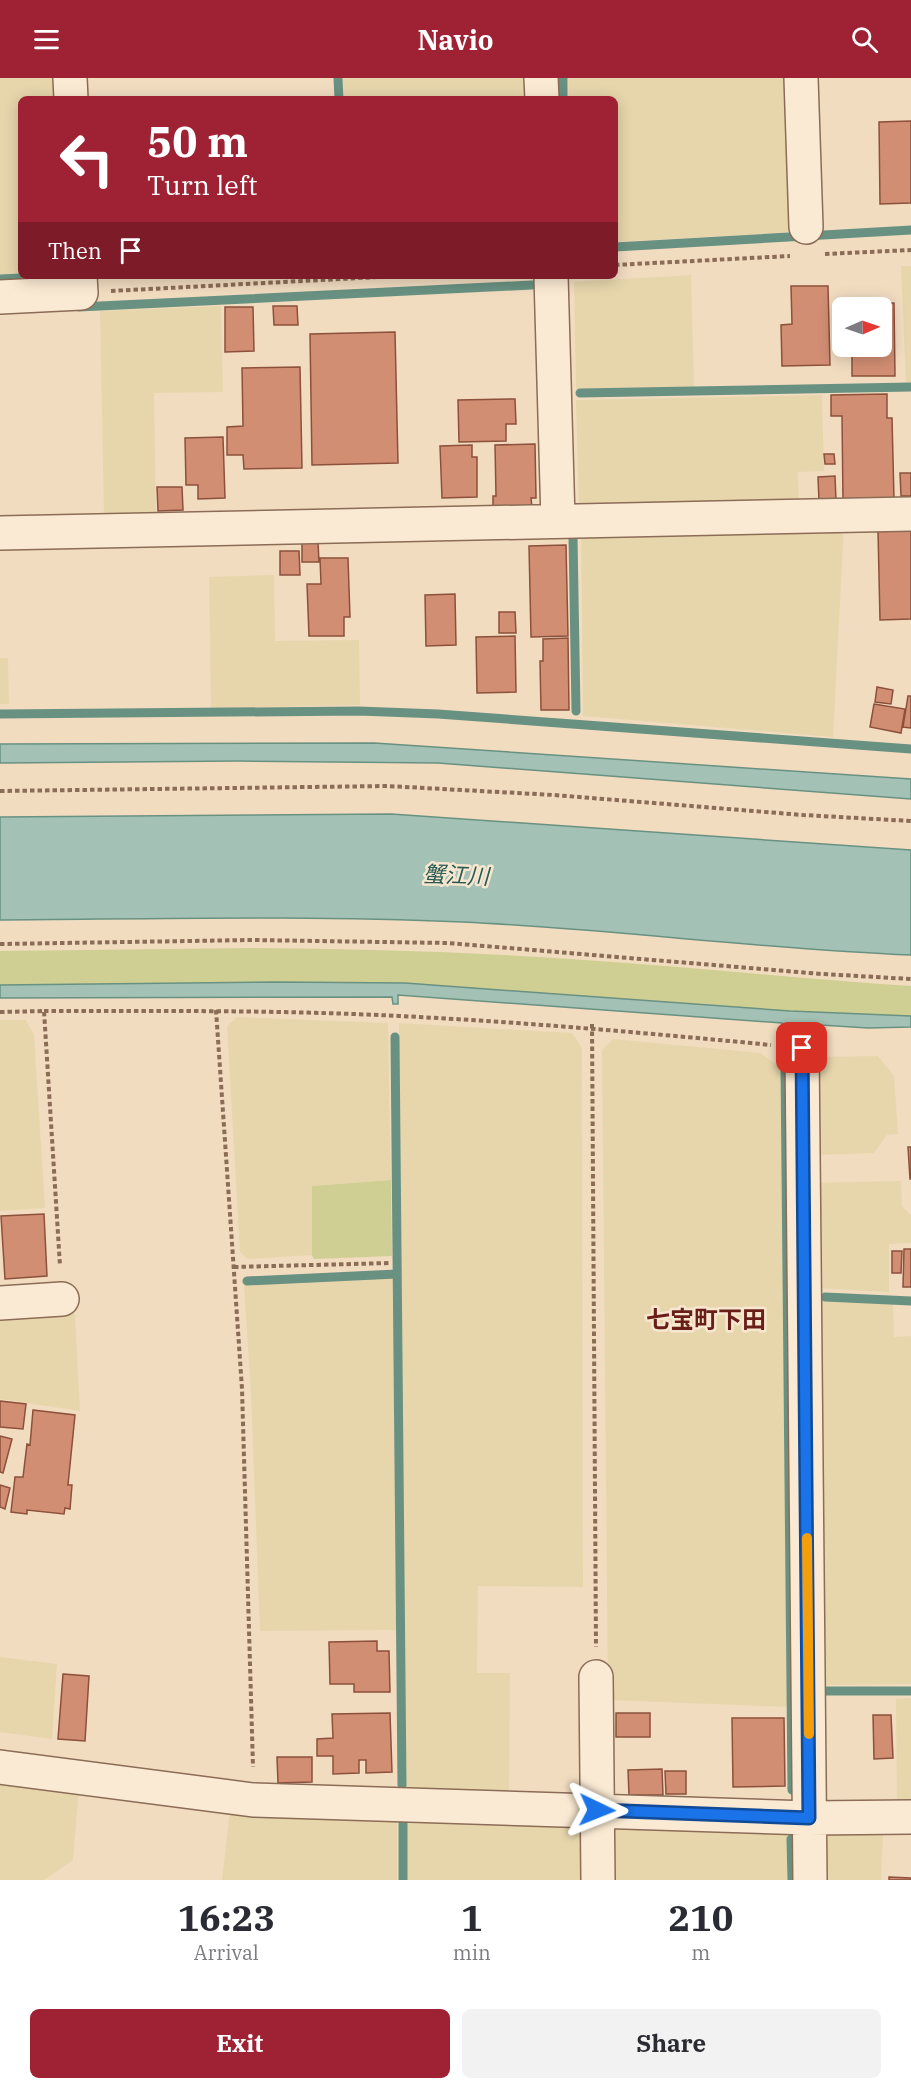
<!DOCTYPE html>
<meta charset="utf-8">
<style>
:root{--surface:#fff;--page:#f2f2f3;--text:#2b2b33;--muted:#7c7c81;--accent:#9e2233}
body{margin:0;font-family:"IBM Plex Serif","Noto Sans JP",serif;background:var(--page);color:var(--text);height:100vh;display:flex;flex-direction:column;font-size:22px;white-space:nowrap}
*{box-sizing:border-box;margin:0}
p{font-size:20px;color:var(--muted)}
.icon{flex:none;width:33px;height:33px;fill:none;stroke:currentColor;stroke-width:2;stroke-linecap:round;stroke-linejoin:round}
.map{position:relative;height:1802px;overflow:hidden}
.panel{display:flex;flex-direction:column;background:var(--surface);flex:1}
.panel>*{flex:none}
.hud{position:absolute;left:18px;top:18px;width:600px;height:183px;border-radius:9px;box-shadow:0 3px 15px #0003;background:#9e2233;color:#fff;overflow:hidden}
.needle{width:39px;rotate:88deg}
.buttons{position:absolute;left:832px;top:219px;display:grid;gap:12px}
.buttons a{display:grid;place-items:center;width:60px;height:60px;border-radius:9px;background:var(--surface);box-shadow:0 3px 15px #0003;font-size:30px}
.pin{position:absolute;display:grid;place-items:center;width:51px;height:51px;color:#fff;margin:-26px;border-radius:12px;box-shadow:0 3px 9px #0006}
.me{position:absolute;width:66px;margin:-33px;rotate:92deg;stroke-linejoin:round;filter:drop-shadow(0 0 4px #0008)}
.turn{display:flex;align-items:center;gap:21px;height:126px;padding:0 30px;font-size:27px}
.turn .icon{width:78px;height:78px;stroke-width:2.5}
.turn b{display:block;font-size:42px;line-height:51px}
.then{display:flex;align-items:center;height:57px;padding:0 30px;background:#0003;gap:12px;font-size:22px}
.eta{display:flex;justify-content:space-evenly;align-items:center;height:102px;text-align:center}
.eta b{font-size:36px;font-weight:800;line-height:42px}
.primary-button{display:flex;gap:12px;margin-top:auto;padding:12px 30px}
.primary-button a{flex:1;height:69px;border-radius:9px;background:var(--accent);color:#fff;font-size:24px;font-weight:800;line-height:69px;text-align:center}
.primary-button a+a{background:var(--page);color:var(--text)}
header{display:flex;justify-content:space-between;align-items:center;height:78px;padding:0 30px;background:var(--accent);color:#fff;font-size:27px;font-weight:800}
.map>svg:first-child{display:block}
.farmland{fill:#e7d6ac}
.green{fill:#cfcf93}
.water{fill:#a3c2b5;stroke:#699182;stroke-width:1.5}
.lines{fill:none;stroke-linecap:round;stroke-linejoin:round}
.stream{stroke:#699182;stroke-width:9}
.building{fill:#d28e73;stroke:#8c503b;stroke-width:1.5}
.minor-casing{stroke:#8b6c56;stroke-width:36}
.path{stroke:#8b6c56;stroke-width:4;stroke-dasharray:4.5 3;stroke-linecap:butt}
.minor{stroke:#fbead3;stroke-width:33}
.route-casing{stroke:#114b97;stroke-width:15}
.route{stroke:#1a73e8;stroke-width:10}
.slow{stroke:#f59e0b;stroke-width:10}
.labels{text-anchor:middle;stroke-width:5;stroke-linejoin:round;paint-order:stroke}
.water-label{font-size:22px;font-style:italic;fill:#2a5a51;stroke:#f8e7d0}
.quarter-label{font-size:24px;font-weight:bold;fill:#691f18;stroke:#f8e7d0}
</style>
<header><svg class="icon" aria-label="menu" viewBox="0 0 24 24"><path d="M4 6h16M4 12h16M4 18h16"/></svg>Navio<svg class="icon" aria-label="search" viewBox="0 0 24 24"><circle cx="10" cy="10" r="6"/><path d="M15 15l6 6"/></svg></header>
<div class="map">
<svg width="911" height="1802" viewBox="0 0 911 1802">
<rect width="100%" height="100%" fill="#f1dcc0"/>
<path class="farmland" d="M0 0H61L62 21H21V197L0 199Z
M343 0H530L531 21H344Z
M568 0H787L793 154 615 164V21H569Z
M901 188H911V307H906Z
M691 197 694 309 576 311 574 204Z
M221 228 223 314 154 315 156 439 104 440 100 233Z
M822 317 824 393 798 394 799 431 579 435 576 322Z
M844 447 833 659 583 638 581 455Z
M274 497 275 563 359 562 360 627 211 630 209 499Z
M0 580H8L9 626H0Z
M237 939 388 945 391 1102 312 1108V1177L248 1181 240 1174 227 948Z
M0 942H26L34 957 45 1130 0 1133Z
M399 945 572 955 582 970 583 1509 478 1508 477 1595H510L509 1717 406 1715Z
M613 961 761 975 781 991 787 1629 608 1622 602 972Z
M878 978 894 998 898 1056 887 1057 874 1075 815 1077 813 993 822 979Z
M901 1103 902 1128 911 1137V1165L889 1166V1214L813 1210 812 1105Z
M394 1200 398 1552 260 1553 251 1317 244 1206Z
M815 1222 893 1226 894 1259 911 1258V1606L817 1607Z
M68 1230 75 1236 80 1333 0 1321V1236Z
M0 1579 57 1586 52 1661 0 1654Z
M911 1620V1728H897L896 1621Z
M0 1699 79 1711 73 1782 44 1802H0Z
M230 1732 397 1738V1802H222Z
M407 1738 581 1742 592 1802H406Z
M622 1744 787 1749V1802H612V1756Z
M832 1753H883L881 1802H824V1761Z"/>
<path class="green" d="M253 870C364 871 474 874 585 882 694 889 802 901 911 908V938L790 933 405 905 0 907V873Z
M391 1102 392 1178 314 1181 312 1177V1108Z"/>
<path class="water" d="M374 665 911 701V721L438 685 238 683 0 685V666Z
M391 736 911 772V877C761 871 613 851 463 844 309 837 154 841 0 842V739Z
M274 904 405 905 790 933 911 938V949L868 950 789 945V955L783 956 782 945 398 917V926H393L392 919 0 920V907Z"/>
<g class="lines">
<path class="stream" d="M338 0 339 21
M563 0V21
M615 169 911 152
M0 201 21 200
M79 229 532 207
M580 315 911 309
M573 459 576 633
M0 636 359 633 438 636 911 671
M395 959 402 1707
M785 989 792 1712
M247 1203 397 1196
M825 1219 911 1223
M823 1613H911
M403 1738V1802
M791 1761 792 1802"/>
</g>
<path class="building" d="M911 43V125L880 126 879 44Z
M791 208H828L830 287 782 288 781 247 792 246Z
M894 225 895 298H852V268H882V230H851V226Z
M273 228H297L298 247H274Z
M225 229H253L254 273 225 274Z
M395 254 398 385 312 387 310 256Z
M300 289 302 390 244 391 243 377H227V349L243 348 242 290Z
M887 316V340H892L894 421 843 422 842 338H831V317Z
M515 321 516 346H506V363L459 364 458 322Z
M223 359 225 420 198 421V407H186L185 360Z
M535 366 536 420H531L532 429 493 430V418H496L495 367Z
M472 367V379H477V419L442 420 440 368Z
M824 376H834L835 386H825Z
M900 395H911V418H901Z
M835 398 836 423H819L818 399Z
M157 409H182L183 432 158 433Z
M878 453H911V541L880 542Z
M302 464H318L319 484H302Z
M566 467 568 558 531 559 529 468Z
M280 473H299L300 497H280Z
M320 480H348L350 539H344V558H309L307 506H321Z
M455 516 456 567 426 568 425 517Z
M499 534H515L516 555H499Z
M515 558 516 614 477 615 476 559Z
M568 560 569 632H541L540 583H543V561Z
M877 609 893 612 891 626 875 624Z
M908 618H911V650L903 649Z
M874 626 905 631 901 655 870 649Z
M908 1069H911V1101H910Z
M44 1136 47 1198 5 1201 1 1138Z
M904 1171H911V1209H903Z
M892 1173H902L901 1195H892Z
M0 1323 26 1326 23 1351 0 1349Z
M33 1332 75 1337 68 1407H72L70 1431 65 1430 64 1436 27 1432V1436L11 1434 15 1399H23L27 1366 30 1367Z
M0 1358 12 1361 3 1395 0 1394Z
M0 1407 10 1410 5 1431 0 1429Z
M377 1563V1573H389L390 1614H354V1606H330L329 1564Z
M63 1596 89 1598 85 1663 58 1661Z
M390 1635 392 1694 366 1695V1682H359V1695L333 1696V1678H317V1661L333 1660 332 1636Z
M616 1635H650V1659H616Z
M873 1637H891L893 1680 874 1681Z
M732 1640H784L785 1708 733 1709Z
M277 1679H312V1704L278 1705Z
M662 1691 663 1717H629L628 1692Z
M665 1693H686V1716H666Z
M889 1799 911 1800V1802H889Z"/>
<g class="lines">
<defs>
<path id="minor" d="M70 0 71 21
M541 0 542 21
M801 0 806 149
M551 198 558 442
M0 219 81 215 80 198
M0 455 911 436
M802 970 810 1802
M0 1225 62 1221
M596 1599 598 1802
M0 1689 253 1722 809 1740 911 1739"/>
</defs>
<use href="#minor" class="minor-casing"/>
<path class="path" d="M825 176 911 172
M615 187 790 178
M111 213 398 198
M0 713 387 708 554 717 803 737 911 743
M0 866 252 862 448 865 822 896 911 901
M216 932 242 1311 253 1689
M44 933C162 933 280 932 399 938 523 944 647 955 771 967
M0 934 44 933 60 1188
M592 946 596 1569
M234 1189 391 1185"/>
<use href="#minor" class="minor"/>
</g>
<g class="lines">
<defs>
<path id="route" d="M597 1732 809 1740 802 970"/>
</defs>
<use href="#route" class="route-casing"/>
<use href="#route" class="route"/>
<path class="slow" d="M807 1460 809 1656"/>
</g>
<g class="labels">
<g class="water-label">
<text transform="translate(456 797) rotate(2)" y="8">蟹江川</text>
</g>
<g class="quarter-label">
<text x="706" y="1250">七宝町下田</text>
</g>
</g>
</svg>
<div class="buttons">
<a><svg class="needle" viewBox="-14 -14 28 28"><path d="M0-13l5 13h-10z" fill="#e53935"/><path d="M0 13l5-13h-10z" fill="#7c7c81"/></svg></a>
</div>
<div class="pin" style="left:802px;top:970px;background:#d93025"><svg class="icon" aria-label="arrive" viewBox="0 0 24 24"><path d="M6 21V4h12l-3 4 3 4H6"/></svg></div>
<svg class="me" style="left:597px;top:1732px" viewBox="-20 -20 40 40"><path d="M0-17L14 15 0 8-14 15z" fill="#1a73e8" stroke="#fff" stroke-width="4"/></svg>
<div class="hud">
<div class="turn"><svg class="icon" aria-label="left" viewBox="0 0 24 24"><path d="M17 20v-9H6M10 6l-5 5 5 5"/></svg><div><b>50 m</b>Turn left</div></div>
<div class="then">Then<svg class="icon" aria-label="arrive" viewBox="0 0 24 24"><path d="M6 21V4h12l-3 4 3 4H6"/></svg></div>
</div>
</div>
<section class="panel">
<div class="eta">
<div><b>16:23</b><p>Arrival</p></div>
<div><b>1</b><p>min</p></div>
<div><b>210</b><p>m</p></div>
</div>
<div class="primary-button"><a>Exit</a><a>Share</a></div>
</section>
